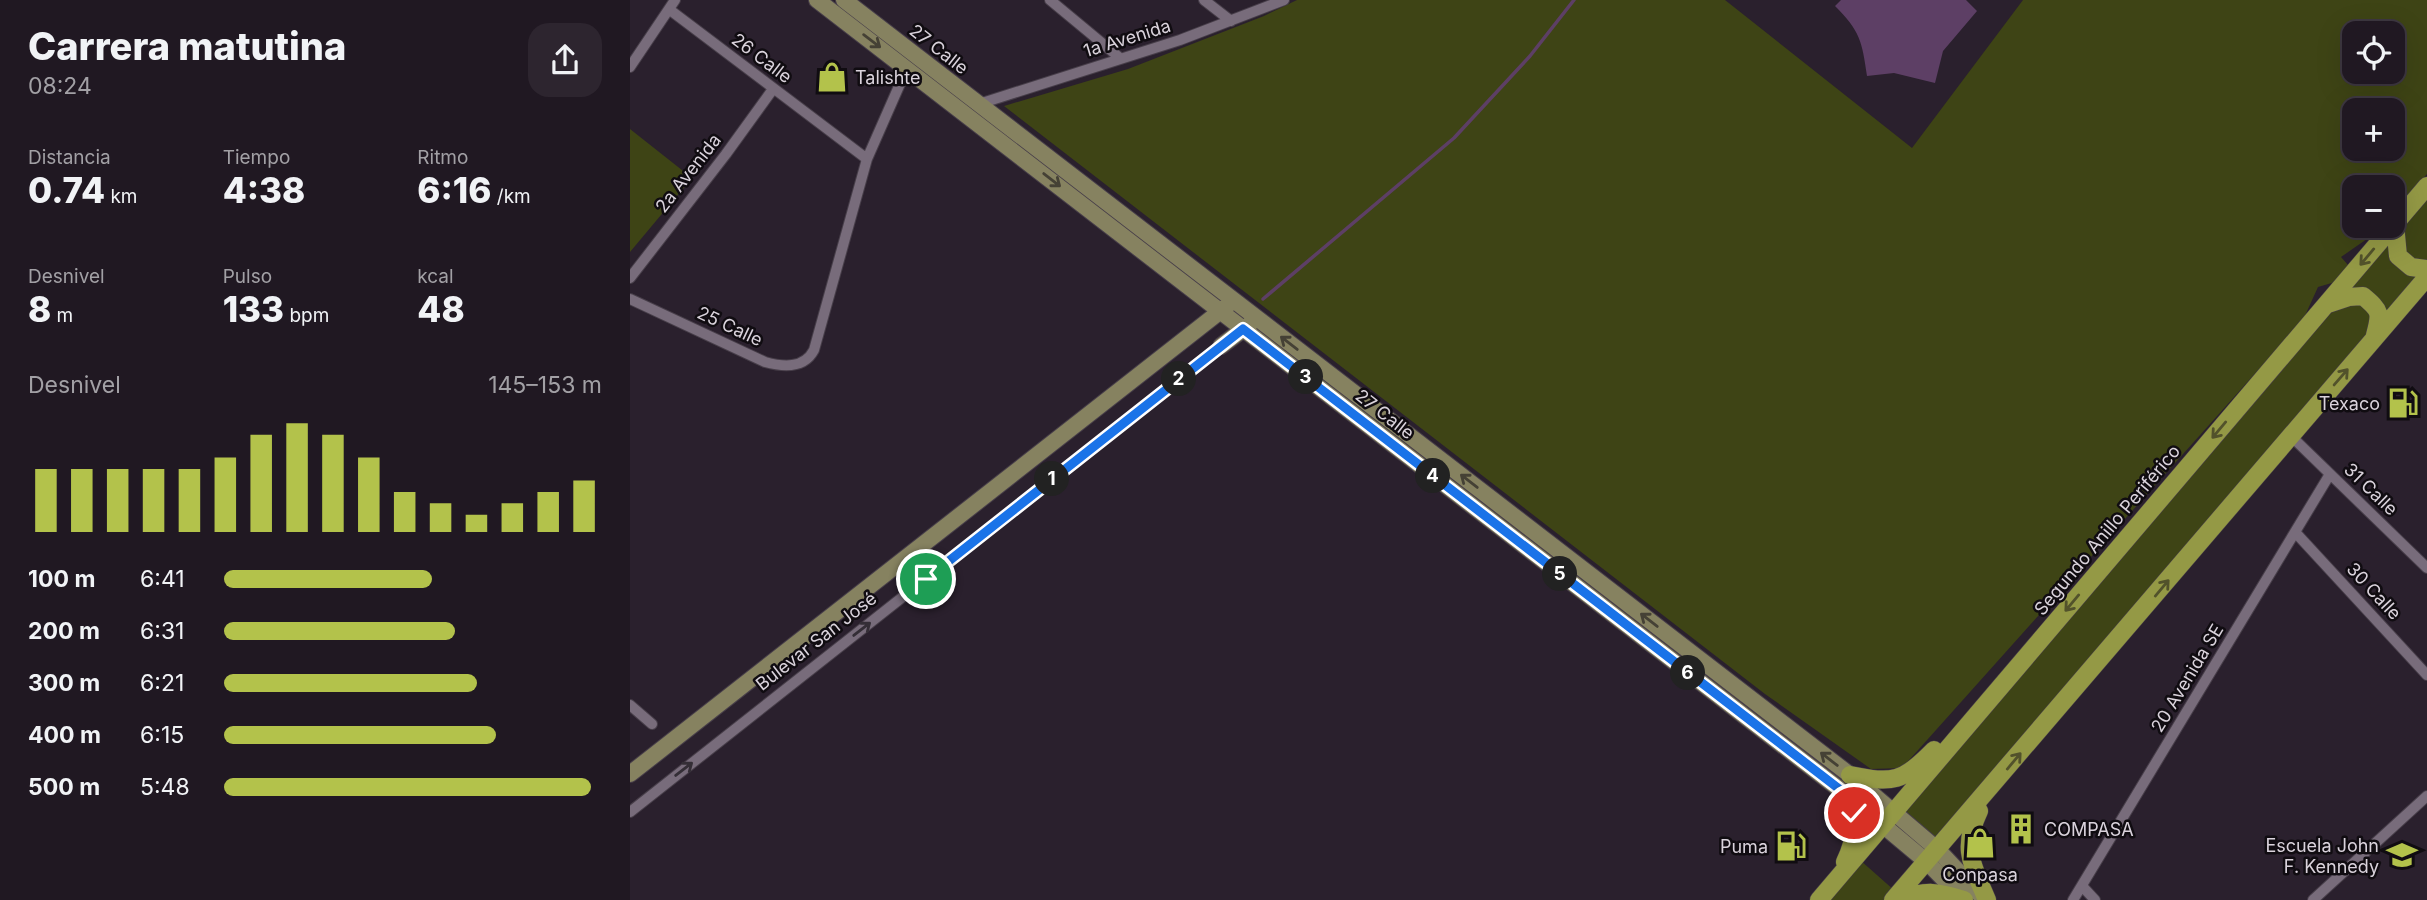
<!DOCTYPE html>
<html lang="es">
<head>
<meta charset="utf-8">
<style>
	body { margin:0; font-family:Inter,sans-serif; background:#2d252f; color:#f1f3f6; height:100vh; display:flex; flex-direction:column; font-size:26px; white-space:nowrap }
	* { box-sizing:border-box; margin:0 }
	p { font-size:23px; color:#a2a0a5 }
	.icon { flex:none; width:38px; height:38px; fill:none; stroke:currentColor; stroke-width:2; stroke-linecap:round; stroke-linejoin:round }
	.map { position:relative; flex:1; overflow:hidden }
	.drawer { display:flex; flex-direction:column; background:#201822; width:630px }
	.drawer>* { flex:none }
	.tools { position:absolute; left:1712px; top:21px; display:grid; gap:14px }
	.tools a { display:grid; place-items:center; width:63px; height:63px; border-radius:14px; background:#201822; box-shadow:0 7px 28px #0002,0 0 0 2px #3d3740; font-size:35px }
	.pin { position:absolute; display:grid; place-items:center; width:60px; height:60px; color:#fff; margin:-30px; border:4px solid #fff; border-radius:50%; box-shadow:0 2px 7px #0007 }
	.km { position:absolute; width:35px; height:35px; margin:-18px; border-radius:50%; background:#222; color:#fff; font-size:19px; line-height:35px; text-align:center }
	.round { display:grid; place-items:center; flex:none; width:74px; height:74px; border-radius:21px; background:#2d252f }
	.overview { display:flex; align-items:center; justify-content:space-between; height:119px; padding:0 28px }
	h1 { font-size:38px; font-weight:800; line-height:52px }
	.metrics { display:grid; grid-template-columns:repeat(3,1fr); gap:10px; height:119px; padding:7px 28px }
	.metrics div { display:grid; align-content:center }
	.metrics b { font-size:35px; font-weight:800 }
	.metrics small { font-size:19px; font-weight:400 }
	.metrics p { font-size:19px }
	.chart { height:196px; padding:14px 28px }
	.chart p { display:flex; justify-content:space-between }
	.chart svg { width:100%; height:126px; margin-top:7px; stroke:#b3c24b; stroke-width:6 }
	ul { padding:0 28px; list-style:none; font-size:23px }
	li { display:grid; grid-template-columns:112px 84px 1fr; align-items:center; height:52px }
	li i { height:18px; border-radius:9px; background:#b3c24b }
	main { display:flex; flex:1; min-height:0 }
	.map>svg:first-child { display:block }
</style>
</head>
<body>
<main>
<section class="drawer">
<div class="overview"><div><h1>Carrera matutina</h1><p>08:24</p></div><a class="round"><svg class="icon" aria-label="share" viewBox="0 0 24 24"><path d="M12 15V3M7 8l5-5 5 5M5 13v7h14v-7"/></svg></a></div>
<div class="metrics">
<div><p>Distancia</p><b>0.74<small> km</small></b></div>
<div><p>Tiempo</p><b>4:38</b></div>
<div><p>Ritmo</p><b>6:16<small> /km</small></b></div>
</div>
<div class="metrics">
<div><p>Desnivel</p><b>8<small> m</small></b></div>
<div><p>Pulso</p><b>133<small> bpm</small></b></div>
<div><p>kcal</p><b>48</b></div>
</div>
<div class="chart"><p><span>Desnivel</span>145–153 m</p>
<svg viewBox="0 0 160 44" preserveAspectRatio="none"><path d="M5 44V22M15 44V22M25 44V22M35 44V22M45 44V22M55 44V18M65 44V10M75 44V6M85 44V10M95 44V18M105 44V30M115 44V34M125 44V38M135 44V34M145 44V30M155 44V26"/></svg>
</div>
<ul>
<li><b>100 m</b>6:41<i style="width:55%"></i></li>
<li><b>200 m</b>6:31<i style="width:61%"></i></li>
<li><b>300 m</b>6:21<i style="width:67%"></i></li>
<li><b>400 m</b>6:15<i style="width:72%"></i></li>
<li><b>500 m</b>5:48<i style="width:97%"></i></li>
</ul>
</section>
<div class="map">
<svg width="1797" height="900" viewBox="0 0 1797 900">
	<rect width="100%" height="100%" fill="#2a202d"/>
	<path fill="#3e4415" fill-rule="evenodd" d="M 667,0 L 1095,0 L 1282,148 L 1393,0 L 1797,0 L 1797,174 L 1762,215 L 1762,187 L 1724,187 L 1724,226 L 1752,226 L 1747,232 L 1711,257 L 1718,265 L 1705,282 L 1688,287 L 1673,320 L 1272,768 L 1241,769 L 1135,694 L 374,106 L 498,69 L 634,16 ZM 1724,33 L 1762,33 L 1762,72 L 1724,72 ZM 1724,110 L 1762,110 L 1762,149 L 1724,149 Z
		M 0,129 L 62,178 L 0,252 Z
		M 1797,194 L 1797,268 L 1770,255 L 1769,227 Z
		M 1762,240 L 1797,273 L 1754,327 L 1749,307 L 1712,295 Z
		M 1727,302 L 1742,310 L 1741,336 L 1308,848 L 1267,812 L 1702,312 Z
		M 1230,860 L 1265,891 L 1257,900 L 1195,900 Z"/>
	<path fill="#5d3f65" d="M 1211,0 L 1336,0 L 1347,11 L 1313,51 L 1305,83 L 1264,73 L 1237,76 C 1232,41 1230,31 1205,6 Z"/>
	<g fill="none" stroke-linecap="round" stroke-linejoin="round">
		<path stroke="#5d3f65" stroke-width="3.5" d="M 633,299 L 824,138 L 900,56 L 944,0"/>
		<g stroke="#473e49" stroke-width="12">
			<path id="street" d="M 420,0 L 490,58
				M 574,0 L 601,21
				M 40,10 L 237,159
				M 0,67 L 45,0
				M 349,104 L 550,40 L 654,0
				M 0,278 L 96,154 L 143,89
				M 0,299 L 135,362 C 153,367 174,369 184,350 L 237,159 L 277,68
				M 1661,436 L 1797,568
				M 1665,532 L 1797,675
				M 0,705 L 22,724
				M 0,812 L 591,346
				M 1452,886 L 1465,900
				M 1443,900 L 1700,474
				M 1683,900 L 1797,796"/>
		</g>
		<g stroke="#473e49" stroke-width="18">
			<path id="secondary" d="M 187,0 L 1217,795 L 1297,862 L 1334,900
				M 214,0 L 1220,775 L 1308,850 L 1355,900
				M 591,346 L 620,324
				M 0,774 L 597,306"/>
		</g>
		<g stroke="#473e49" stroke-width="19">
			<path id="primary" d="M 1765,224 L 1768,256 L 1781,267 L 1797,269
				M 1698,304 L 1719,297 L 1733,296 C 1751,311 1751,313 1745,335
				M 1220,775 C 1264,784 1272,782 1304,750
				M 1349,811 C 1331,849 1342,864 1357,900
				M 1215,862 C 1227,837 1227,820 1217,795
				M 1189,900 L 1797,186
				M 1263,900 L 1797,277
				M 1271,900 C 1295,889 1310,892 1334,900"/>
		</g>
		<use href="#street" stroke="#786c7b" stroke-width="10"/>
		<use href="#secondary" stroke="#868260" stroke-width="16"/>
		<use href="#primary" stroke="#949945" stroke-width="18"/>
	</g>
	<defs><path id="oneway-shaft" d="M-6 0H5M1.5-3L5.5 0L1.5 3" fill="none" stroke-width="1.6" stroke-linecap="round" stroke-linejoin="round" transform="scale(1.75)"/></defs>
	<g stroke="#454135">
		<use href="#oneway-shaft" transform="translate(242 41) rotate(37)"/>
		<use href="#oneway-shaft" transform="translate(422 180) rotate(38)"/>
		<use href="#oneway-shaft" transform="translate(659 343) rotate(-142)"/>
		<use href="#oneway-shaft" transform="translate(839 481) rotate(-142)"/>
		<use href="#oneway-shaft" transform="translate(1019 620) rotate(-142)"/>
		<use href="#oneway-shaft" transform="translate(1199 759) rotate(-142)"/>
	</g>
	<g stroke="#52522b">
		<use href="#oneway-shaft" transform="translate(1737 257) rotate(130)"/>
		<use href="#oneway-shaft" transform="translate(1711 377) rotate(-49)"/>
		<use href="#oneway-shaft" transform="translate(1589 430) rotate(130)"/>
		<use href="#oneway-shaft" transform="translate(1532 588) rotate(-50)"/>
		<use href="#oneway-shaft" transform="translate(1442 603) rotate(130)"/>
		<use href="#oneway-shaft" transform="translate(1384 761) rotate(-50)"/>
	</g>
	<g stroke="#342e36">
		<use href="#oneway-shaft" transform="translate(232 629) rotate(-38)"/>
		<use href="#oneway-shaft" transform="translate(54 769) rotate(-38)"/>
	</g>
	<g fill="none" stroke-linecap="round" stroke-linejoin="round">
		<g stroke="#fff" stroke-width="14">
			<path id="route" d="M 296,579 L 613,329 L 1217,795 L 1224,813"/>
		</g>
		<use href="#route" stroke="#1a73e8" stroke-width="9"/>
	</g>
	<defs>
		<g id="shop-bare" transform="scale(2.415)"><path d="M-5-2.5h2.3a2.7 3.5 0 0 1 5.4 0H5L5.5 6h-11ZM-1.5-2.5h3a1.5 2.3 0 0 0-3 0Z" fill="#b3c24b" stroke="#100c11" stroke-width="2.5" paint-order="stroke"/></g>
		<g id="fuel-bare" transform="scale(2.415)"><path d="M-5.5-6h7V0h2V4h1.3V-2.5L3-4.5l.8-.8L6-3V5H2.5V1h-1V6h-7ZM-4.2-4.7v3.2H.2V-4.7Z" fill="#b3c24b" stroke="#100c11" stroke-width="2.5" paint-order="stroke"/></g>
		<g id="building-bare" transform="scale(2.415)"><path d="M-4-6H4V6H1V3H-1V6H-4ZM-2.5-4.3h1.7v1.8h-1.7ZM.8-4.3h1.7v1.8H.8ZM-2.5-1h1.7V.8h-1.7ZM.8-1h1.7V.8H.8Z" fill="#b3c24b" stroke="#100c11" stroke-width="2.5" paint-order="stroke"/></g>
		<g id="school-bare" transform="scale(2.415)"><path d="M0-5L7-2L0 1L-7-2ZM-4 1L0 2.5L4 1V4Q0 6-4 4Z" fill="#b3c24b" stroke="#100c11" stroke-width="2.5" paint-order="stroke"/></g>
	</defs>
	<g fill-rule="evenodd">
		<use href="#shop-bare" x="202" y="77"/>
		<use href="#fuel-bare" x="1773" y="403"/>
		<use href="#building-bare" x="1391" y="829"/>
		<use href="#shop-bare" x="1350" y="843"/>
		<use href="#fuel-bare" x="1161" y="846"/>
		<use href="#school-bare" x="1772" y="855"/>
	</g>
	<g text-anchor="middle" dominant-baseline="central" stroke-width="5" stroke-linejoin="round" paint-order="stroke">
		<g font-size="18" fill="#dad3dc" stroke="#100c11">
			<text transform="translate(497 38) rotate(-17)">1a Avenida</text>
			<text transform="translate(309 49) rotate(38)">27 Calle</text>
			<text transform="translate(132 58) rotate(37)">26 Calle</text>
			<text transform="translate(58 173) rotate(-52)">2a Avenida</text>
			<text transform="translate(100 326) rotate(25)">25 Calle</text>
			<text transform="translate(755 414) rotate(38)">27 Calle</text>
			<text transform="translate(1741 489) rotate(44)">31 Calle</text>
			<text transform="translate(1477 530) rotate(-50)">Segundo Anillo Periférico</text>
			<text transform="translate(1744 591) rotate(47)">30 Calle</text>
			<text transform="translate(186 641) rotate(-38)">Bulevar San José</text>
			<text transform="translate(1557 678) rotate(-59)">20 Avenida SE</text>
		</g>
		<g font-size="18" fill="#dad3dc" stroke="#100c11" text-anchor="end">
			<text x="225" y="77" text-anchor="start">Talishte</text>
			<text x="1750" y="403">Texaco</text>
			<text x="1414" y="829" text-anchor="start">COMPASA</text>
			<text x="1749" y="845">Escuela John<tspan x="1749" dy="21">F. Kennedy</tspan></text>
			<text x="1138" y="846">Puma</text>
			<text x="1350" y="874" text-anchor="middle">Conpasa</text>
		</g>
	</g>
</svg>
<div class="tools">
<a><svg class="icon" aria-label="locate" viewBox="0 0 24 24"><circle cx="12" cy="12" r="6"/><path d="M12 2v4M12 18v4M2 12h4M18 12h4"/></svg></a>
<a>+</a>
<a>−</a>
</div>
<div class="pin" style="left:296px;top:579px;background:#1e9e55"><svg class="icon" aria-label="arrive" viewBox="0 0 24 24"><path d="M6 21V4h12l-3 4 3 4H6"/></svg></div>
<div class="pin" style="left:1224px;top:813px;background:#d93025"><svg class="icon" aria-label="check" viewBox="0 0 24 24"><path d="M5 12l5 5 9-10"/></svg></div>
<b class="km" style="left:422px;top:479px">1</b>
<b class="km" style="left:549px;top:379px">2</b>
<b class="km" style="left:676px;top:377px">3</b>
<b class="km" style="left:803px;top:476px">4</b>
<b class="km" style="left:930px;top:574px">5</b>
<b class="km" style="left:1058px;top:673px">6</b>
</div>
</main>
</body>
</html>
